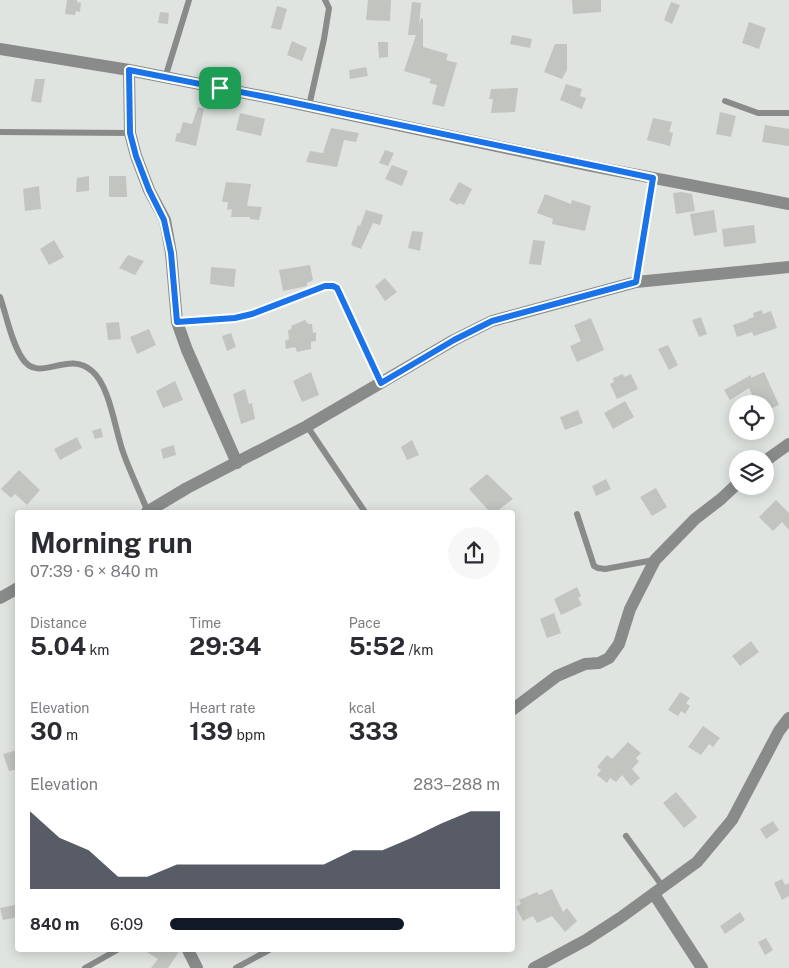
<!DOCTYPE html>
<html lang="en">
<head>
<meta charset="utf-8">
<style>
	body { margin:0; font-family:"Public Sans",sans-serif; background:#f7f7f7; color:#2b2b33; height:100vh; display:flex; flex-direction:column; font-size:19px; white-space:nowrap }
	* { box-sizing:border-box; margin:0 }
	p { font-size:16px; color:#7c7c81 }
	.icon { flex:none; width:28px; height:28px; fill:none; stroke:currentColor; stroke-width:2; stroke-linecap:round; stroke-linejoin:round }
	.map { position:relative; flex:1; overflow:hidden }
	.sheet { position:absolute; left:15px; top:510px; width:500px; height:442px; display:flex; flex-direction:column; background:#fff; border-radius:5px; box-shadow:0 2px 12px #0003 }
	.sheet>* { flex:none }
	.buttons { position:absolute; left:729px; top:395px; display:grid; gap:10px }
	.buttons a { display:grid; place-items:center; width:45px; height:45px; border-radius:50%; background:#fff; box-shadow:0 2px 12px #0003; font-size:25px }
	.pin { position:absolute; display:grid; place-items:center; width:42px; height:42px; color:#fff; margin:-21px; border-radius:10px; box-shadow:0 2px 8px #0006 }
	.round { display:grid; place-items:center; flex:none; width:52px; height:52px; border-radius:26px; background:#f7f7f7 }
	.summary { display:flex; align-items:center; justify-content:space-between; height:85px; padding:0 15px }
	h1 { font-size:28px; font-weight:700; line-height:38px }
	.stats { display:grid; grid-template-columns:repeat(3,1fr); gap:8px; height:85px; padding:5px 15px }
	.stats div { display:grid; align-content:center }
	.stats b { font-size:25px; font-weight:700 }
	.stats small { font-size:14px; font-weight:400 }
	.stats p { font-size:14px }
	.chart { height:140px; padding:10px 15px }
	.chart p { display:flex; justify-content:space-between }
	.chart svg { width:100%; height:90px; margin-top:5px; fill:#111827; opacity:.7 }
	ul { padding:0 15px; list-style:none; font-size:16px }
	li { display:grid; grid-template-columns:80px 60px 1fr; align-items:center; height:38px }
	li i { height:12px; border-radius:6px; background:#111827 }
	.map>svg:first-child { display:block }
</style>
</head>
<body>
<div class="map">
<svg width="789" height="968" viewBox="0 0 789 968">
	<rect width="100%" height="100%" fill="#dfe4e1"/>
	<path fill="#c2c4c0" d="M 67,0 L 77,0 L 77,2 L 81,3 L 80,12 L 76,11 L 75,15 L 65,14 Z
		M 368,0 L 391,0 L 390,21 L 366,20 Z
		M 572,0 L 601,0 L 601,12 L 573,14 Z
		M 412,2 L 421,3 L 419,26 L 421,18 L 423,19 L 423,47 L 448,54 L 446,60 L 457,63 L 444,107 L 432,104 L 437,85 L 429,83 L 431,79 L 404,71 L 416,35 L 408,35 Z
		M 671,2 L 680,5 L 672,24 L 664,20 Z
		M 277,6 L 287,9 L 281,30 L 271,28 Z
		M 160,12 L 169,13 L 168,24 L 158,23 Z
		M 749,22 L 766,28 L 759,49 L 742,43 Z
		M 512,35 L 532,39 L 530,48 L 510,44 Z
		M 292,41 L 307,48 L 302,61 L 287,55 Z
		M 378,42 L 388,42 L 388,57 L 379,58 Z
		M 555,44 L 567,44 L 567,70 L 562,79 L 544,72 Z
		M 366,67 L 368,76 L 350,79 L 349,70 Z
		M 35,79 L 45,79 L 41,103 L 31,101 Z
		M 566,84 L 582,89 L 580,96 L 586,98 L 582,109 L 560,100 Z
		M 518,88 L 515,112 L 491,113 L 493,99 L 489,99 L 491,89 Z
		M 198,107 L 204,109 L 196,146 L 175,141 L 177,133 L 180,133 L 183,122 L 192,124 Z
		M 720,112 L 736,116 L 731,137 L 716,134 Z
		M 240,113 L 265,119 L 261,136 L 236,130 Z
		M 653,118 L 672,122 L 669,132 L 673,133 L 670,146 L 647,140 Z
		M 765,125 L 789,129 L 789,146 L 762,142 Z
		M 331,128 L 359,133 L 356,142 L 344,140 L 337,167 L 306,162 L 310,151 L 323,153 Z
		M 385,150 L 394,153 L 388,166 L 379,163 Z
		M 392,165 L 408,171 L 402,186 L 385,179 Z
		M 89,176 L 89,191 L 76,192 L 77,178 Z
		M 109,176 L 126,176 L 127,197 L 109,197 Z
		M 226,182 L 251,184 L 247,206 L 262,207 L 259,220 L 250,219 L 250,217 L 231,217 L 232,209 L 227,210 L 228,202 L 222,202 Z
		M 459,182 L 472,189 L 464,205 L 459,203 L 458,205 L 449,200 Z
		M 39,186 L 41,209 L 25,211 L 23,189 Z
		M 681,192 L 692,194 L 695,211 L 676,214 L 673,193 Z
		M 545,194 L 571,204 L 572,200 L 591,206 L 585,231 L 552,224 L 553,219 L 537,213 Z
		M 366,210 L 383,215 L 380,225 L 373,223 L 361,249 L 351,245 L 358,225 L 360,226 Z
		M 714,210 L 717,232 L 694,236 L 690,214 Z
		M 754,225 L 756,243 L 724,247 L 722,229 Z
		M 412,231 L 423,232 L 420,251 L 408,248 Z
		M 54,240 L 64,257 L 49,265 L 40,249 Z
		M 533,240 L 545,241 L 541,265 L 529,264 Z
		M 128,255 L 144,261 L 135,275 L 119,268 Z
		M 310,265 L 313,280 L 307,283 L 307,286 L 283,291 L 279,270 Z
		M 211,267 L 236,269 L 234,287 L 210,284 Z
		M 385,278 L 397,292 L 385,301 L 375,286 Z
		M 762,310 L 763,314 L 771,311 L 777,328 L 754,336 L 752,332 L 737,337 L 733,325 L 748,320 L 748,319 L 754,317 L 753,313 Z
		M 701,317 L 707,334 L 699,337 L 692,320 Z
		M 591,318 L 604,350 L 577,362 L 570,346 L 581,341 L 574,325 Z
		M 305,320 L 308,324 L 312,324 L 313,333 L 316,332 L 316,341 L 311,342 L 311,349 L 297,352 L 295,347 L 286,349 L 285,341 L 289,339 L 288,331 L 292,328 L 291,326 Z
		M 119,322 L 121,339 L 108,340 L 106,323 Z
		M 149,329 L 156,345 L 137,354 L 130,337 Z
		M 231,333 L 236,347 L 227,351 L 222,336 Z
		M 668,345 L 678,365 L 669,370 L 658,349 Z
		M 311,372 L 319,395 L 302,402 L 293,381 Z
		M 764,372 L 779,405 L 765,411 L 765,404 L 756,404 L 749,388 L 730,400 L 724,390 L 751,375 L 751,378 Z
		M 623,374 L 624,377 L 631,374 L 638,389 L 617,399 L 610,384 L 614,382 L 613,378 Z
		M 175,381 L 183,400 L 163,408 L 156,391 Z
		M 245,389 L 249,404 L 252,403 L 255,419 L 241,424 L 233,394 Z
		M 625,401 L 634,417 L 613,429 L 604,413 Z
		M 578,410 L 583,423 L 565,430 L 560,417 Z
		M 101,428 L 103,437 L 95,439 L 92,431 Z
		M 77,437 L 82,448 L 60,460 L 54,449 Z
		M 412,440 L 419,455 L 407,460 L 401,447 Z
		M 174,445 L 176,455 L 163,459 L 161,449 Z
		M 19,470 L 40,490 L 27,505 L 15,494 L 11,498 L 1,489 Z
		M 487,474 L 513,499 L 496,512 L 490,512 L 469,489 Z
		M 606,479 L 611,489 L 596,496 L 592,486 Z
		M 656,488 L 667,507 L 652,516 L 640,497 Z
		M 776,500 L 789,513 L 789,530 L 782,522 L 773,531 L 759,517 Z
		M 577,587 L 581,596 L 578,598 L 582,605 L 561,615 L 554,599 Z
		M 554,613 L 561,633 L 547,638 L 540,619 Z
		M 751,641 L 759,652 L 740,666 L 732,656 Z
		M 680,692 L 690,698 L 686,703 L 690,706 L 685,714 L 681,711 L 678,716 L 668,710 Z
		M 703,726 L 720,738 L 713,747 L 709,744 L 701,755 L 688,747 Z
		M 628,742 L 641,753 L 636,758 L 639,761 L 632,769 L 640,778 L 631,786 L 622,775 L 616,782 L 610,778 L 607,783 L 597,775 L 601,770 L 597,767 L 607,755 L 612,759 Z
		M 18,750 L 18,769 L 9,771 L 3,754 Z
		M 676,792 L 697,817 L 684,828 L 663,803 Z
		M 773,821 L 779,830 L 766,839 L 760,829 Z
		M 782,879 L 785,885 L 789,883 L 789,896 L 782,900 L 774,883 Z
		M 552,889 L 563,912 L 567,908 L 577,921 L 565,932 L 552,916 L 537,923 L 533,916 L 523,921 L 516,907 L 521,904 L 519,900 L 537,892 L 539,895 Z
		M 15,905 L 18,917 L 3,920 L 0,908 Z
		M 740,912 L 745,920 L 725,934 L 720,926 Z
		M 766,938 L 773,950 L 765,955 L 758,942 Z
		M 144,950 L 180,950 L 168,968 L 151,968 L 158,959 Z"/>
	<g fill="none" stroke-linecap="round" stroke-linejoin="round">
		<path stroke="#747775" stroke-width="2" stroke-dasharray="2.5 4" stroke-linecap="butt" d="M 638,270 L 651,188"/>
		<path stroke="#888b8a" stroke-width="6" d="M 165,78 L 189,0
			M 725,101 L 758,113 L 789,113
			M 309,106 L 324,39 L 329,8 L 325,0
			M 0,132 L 130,133
			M 0,297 C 7,317 11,341 22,358 C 39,385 67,349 92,371 C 110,386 115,430 123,452 C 130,472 140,492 148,512
			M 177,322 L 235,318 L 252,314 L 325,285 L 333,286 L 337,288 L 381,383
			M 307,426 L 365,512
			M 577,514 L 594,566 L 598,568 L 605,569 L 654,560
			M 626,836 L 663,887
			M 85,968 L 117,950
			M 236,968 L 269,950"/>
		<path stroke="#888b8a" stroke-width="12" d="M 0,49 L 129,70 L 276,99 L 591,166 L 789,204
			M 129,70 L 130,133 L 136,156 L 149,190 L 165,220 L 171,253 L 177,322 L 187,350 L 237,463
			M 765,461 L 789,444
			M 147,512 L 187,488 L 307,426 L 454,340 L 492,321 L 636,282 L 789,267
			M 0,598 L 18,588
			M 512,710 L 557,676 L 585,664 L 599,663 L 609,658 L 619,644 L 630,609 L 655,560 L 695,519 L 721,499 L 738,483
			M 654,894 L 702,968
			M 188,950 L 197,968
			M 534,968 L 586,940 L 620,918 L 697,862 L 732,820 L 779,731 L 789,718"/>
	</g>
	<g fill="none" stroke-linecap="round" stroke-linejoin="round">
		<g stroke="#fff" stroke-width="10">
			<path id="route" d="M 129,70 L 276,99 L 653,178 L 636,282 L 492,321 L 454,340 L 381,383 L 337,288 L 333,286 L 325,286 L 252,314 L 235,318 L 177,322 L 171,253 L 164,220 L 149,190 L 136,156 L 130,133 Z"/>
		</g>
		<use href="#route" stroke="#1a73e8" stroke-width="6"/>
	</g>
</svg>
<div class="buttons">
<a><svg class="icon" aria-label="locate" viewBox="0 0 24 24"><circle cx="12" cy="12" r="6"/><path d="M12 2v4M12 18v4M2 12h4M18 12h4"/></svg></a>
<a><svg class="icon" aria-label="layers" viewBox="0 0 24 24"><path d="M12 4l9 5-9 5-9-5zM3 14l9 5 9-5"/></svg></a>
</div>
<div class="pin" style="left:220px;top:88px;background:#1e9e55"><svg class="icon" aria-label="arrive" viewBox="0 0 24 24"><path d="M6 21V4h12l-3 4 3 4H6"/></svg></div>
<section class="sheet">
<div class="summary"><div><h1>Morning run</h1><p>07:39 · 6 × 840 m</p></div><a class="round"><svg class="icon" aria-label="share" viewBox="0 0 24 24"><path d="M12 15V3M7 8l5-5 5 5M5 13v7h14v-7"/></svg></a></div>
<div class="stats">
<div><p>Distance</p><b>5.04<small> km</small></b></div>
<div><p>Time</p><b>29:34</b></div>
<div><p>Pace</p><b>5:52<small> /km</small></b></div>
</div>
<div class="stats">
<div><p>Elevation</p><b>30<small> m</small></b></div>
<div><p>Heart rate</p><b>139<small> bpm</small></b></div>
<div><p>kcal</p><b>333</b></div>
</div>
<div class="chart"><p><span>Elevation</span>283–288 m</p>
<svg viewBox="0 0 160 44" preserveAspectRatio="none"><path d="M0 44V6L10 19L20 25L30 38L40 38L50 32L60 32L70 32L80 32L90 32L100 32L110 25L120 25L130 19L140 12L150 6L160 6V44z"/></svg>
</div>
<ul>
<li><b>840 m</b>6:09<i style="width:71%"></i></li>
</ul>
</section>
</div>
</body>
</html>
